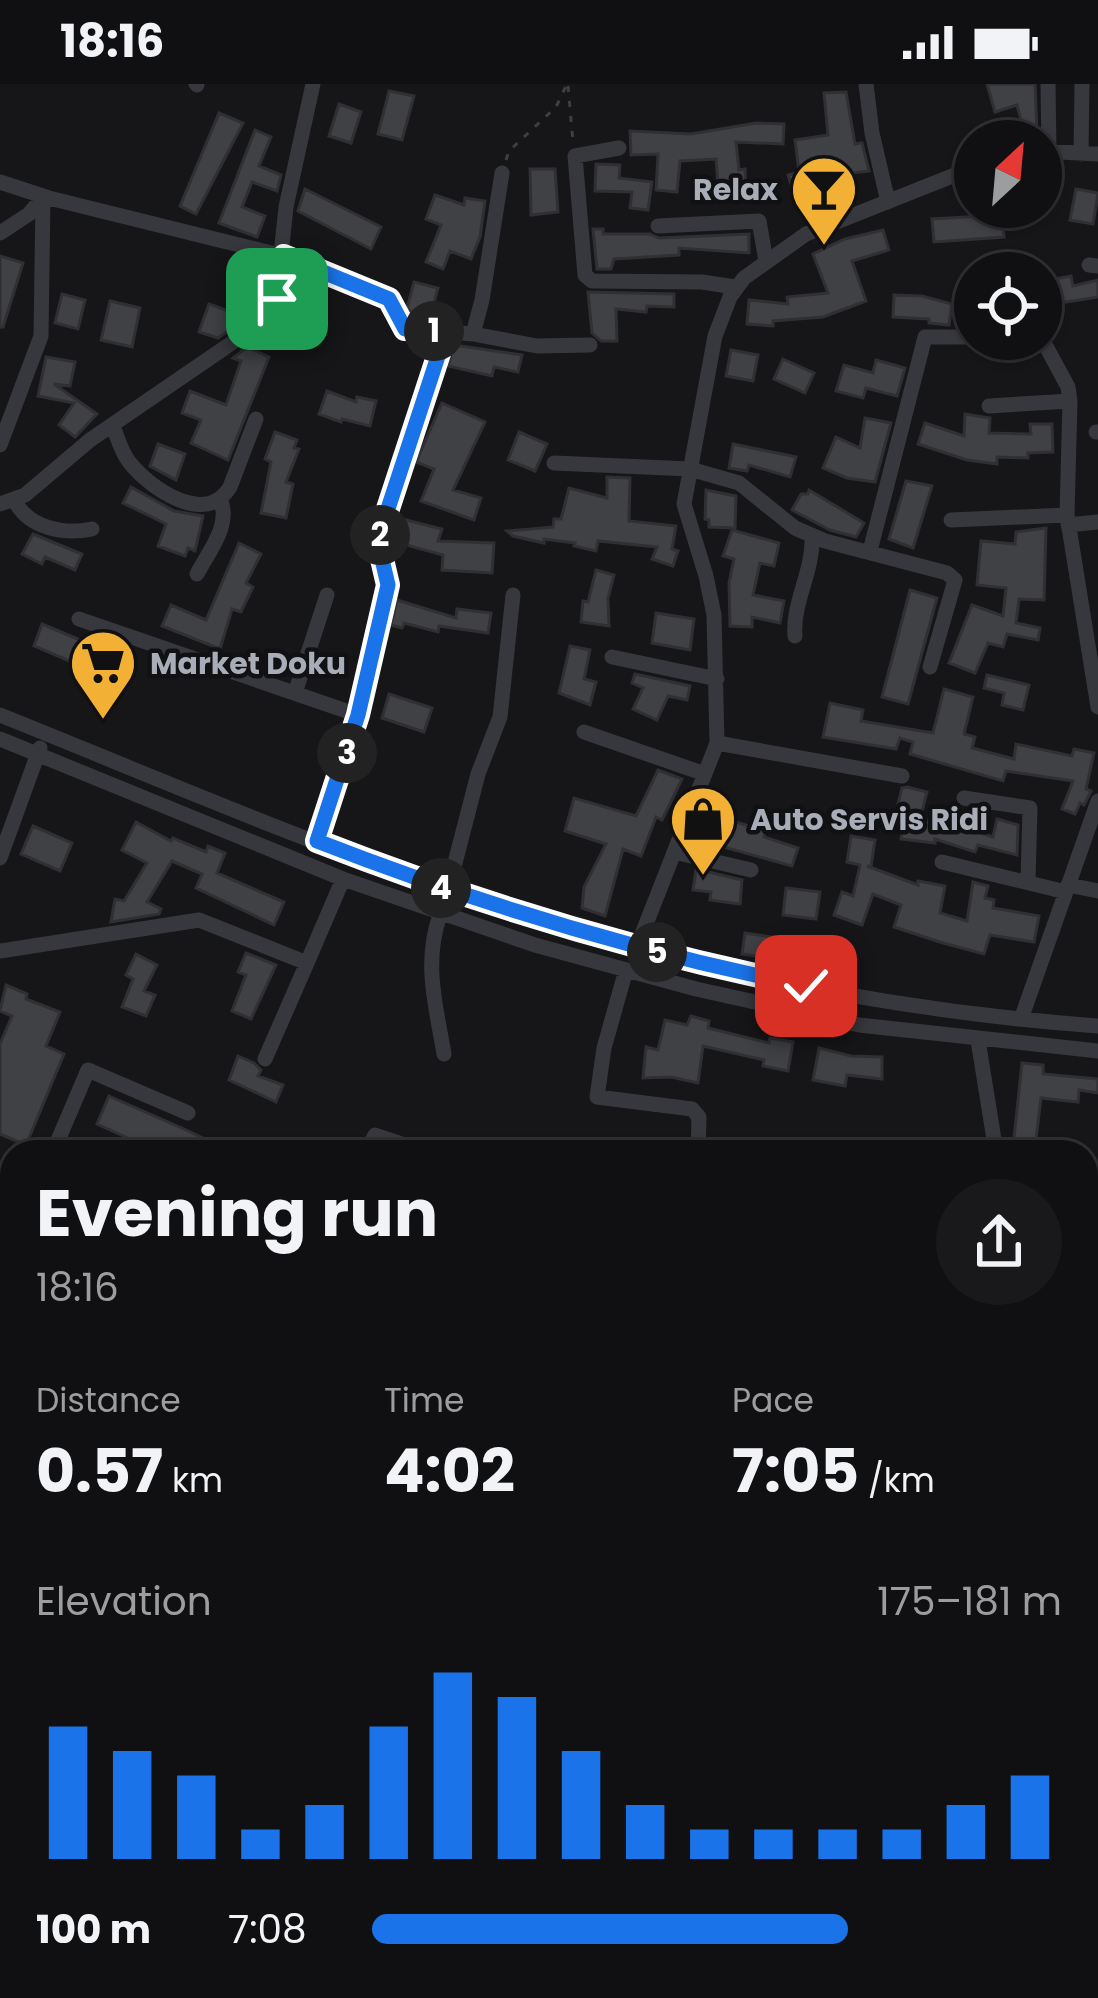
<!DOCTYPE html>
<html lang="en">
<head>
<meta charset="utf-8">
<style>
	body { margin:0; font-family:Poppins,sans-serif; background:#19191b; color:#f1f3f6; height:100vh; display:flex; flex-direction:column; font-size:45px; white-space:nowrap }
	* { box-sizing:border-box; margin:0 }
	p { font-size:39px; color:#9c9d9f }
	.icon { flex:none; width:66px; height:66px; fill:none; stroke:currentColor; stroke-width:2; stroke-linecap:round; stroke-linejoin:round }
	.map { position:relative; flex:1; overflow:hidden }
	.details { position:absolute; left:0px; top:1056px; width:1098px; height:858px; display:flex; flex-direction:column; background:#101012; border-radius:36px 36px 0 0; box-shadow:0 3px 9px #0004,0 0 0 3px #303032 }
	.details>* { flex:none }
	.needle { width:78px; rotate:26deg }
	.fabs { position:absolute; left:954px; top:36px; display:grid; gap:24px }
	.fabs a { display:grid; place-items:center; width:108px; height:108px; border-radius:50%; background:#101012; box-shadow:0 3px 9px #0004,0 0 0 3px #303032; font-size:60px }
	.pin { position:absolute; display:grid; place-items:center; width:102px; height:102px; color:#fff; margin:-51px; border-radius:24px; box-shadow:0 6px 18px #0006 }
	.km { position:absolute; width:60px; height:60px; margin:-30px; border-radius:50%; background:#222; color:#fff; font-size:33px; line-height:60px; text-align:center }
	.round { display:grid; place-items:center; flex:none; width:126px; height:126px; border-radius:63px; background:#19191b }
	.head { display:flex; align-items:center; justify-content:space-between; height:204px; padding:0 36px }
	h1 { font-size:66px; font-weight:700; line-height:90px }
	.metrics { display:grid; grid-template-columns:repeat(3,1fr); gap:18px; height:204px; padding:12px 36px }
	.metrics div { display:grid; align-content:center }
	.metrics b { font-size:60px; font-weight:700 }
	.metrics small { font-size:33px; font-weight:400 }
	.metrics p { font-size:33px }
	.chart { height:336px; padding:24px 36px }
	.chart p { display:flex; justify-content:space-between }
	.chart svg { width:100%; height:216px; margin-top:12px; stroke:#1a73e8; stroke-width:6 }
	ul { padding:0 36px; list-style:none; font-size:39px }
	li { display:grid; grid-template-columns:192px 144px 1fr; align-items:center; height:90px }
	li i { height:30px; border-radius:15px; background:#1a73e8 }
	.status { display:flex; justify-content:space-between; align-items:center; height:84px; padding:0 60px; background:#101012; direction:ltr }
	.status svg { height:33px; fill:currentColor }
	.map>svg:first-child { display:block }
</style>
</head>
<body>
<div class="status"><b>18:16</b><svg viewBox="0 0 49 12"><path d="M0 12V9h3v3zM5 12V6h3v6zM10 12V3h3v9zM15 12V0h3v12zM26 1h20v11H26zM47 4h2v5h-2z"/></svg></div>
<div class="map">
<svg width="1098" height="1914" viewBox="0 0 1098 1914">
	<rect width="100%" height="100%" fill="#161618"/>
	<path fill="#222225" d="M 526,1902 L 683,1902 L 679,1914 L 555,1914 Z"/>
	<path fill="#404145" stroke="#303034" stroke-width="3" d="M 987,0 L 1035,0 L 1037,48 L 1025,51 L 1017,21 L 995,28 Z
		M 389,7 L 414,12 L 402,56 L 378,50 Z
		M 846,8 L 855,60 L 862,59 L 869,87 L 835,91 L 840,108 L 797,119 L 788,91 L 799,88 L 795,56 L 828,51 L 824,9 Z
		M 339,20 L 361,28 L 351,59 L 329,52 Z
		M 219,29 L 243,39 L 196,130 L 180,122 Z
		M 756,39 L 784,40 L 783,60 L 736,58 L 739,86 L 745,85 L 746,111 L 719,113 L 716,75 L 680,77 L 677,108 L 656,106 L 658,70 L 631,71 L 630,47 L 691,50 Z
		M 255,46 L 271,53 L 259,82 L 281,91 L 277,107 L 252,98 L 242,123 L 265,132 L 257,153 L 219,139 Z
		M 596,80 L 620,81 L 619,94 L 652,98 L 648,126 L 630,124 L 632,108 L 595,107 Z
		M 530,85 L 555,85 L 558,128 L 531,131 Z
		M 305,105 L 381,143 L 371,165 L 298,127 Z
		M 1076,105 L 1098,109 L 1093,140 L 1070,136 Z
		M 435,111 L 464,121 L 465,114 L 485,117 L 480,153 L 471,175 L 450,167 L 443,185 L 426,178 L 441,141 L 426,135 Z
		M 1002,131 L 1004,153 L 934,158 L 932,135 Z
		M 593,145 L 603,145 L 603,150 L 650,150 L 659,154 L 749,150 L 749,169 L 679,164 L 679,171 L 614,175 L 611,185 L 597,185 Z
		M 883,146 L 889,166 L 852,177 L 866,217 L 823,233 L 773,237 L 773,242 L 747,240 L 749,216 L 788,220 L 787,213 L 828,209 L 813,170 L 845,155 Z
		M 0,172 L 23,179 L 3,243 L 0,243 Z
		M 1071,192 L 1073,202 L 1098,196 L 1098,213 L 1047,221 L 1044,197 Z
		M 414,198 L 438,204 L 430,234 L 410,228 L 407,224 Z
		M 588,208 L 674,210 L 674,223 L 647,222 L 646,228 L 616,225 L 617,257 L 601,257 L 592,249 Z
		M 62,210 L 85,216 L 78,245 L 55,239 Z
		M 894,211 L 922,212 L 952,220 L 949,241 L 929,239 L 929,235 L 893,233 Z
		M 110,217 L 140,224 L 132,263 L 101,256 Z
		M 209,220 L 238,230 L 234,243 L 218,254 L 199,248 Z
		M 454,261 L 522,271 L 518,288 L 494,283 L 492,292 L 448,282 Z
		M 247,263 L 269,273 L 228,376 L 191,359 L 201,336 L 182,329 L 190,307 L 226,321 L 241,277 L 233,274 Z
		M 731,266 L 758,271 L 753,297 L 726,292 Z
		M 46,273 L 75,278 L 70,302 L 54,300 L 97,330 L 75,353 L 59,341 L 74,319 L 38,312 Z
		M 783,275 L 814,289 L 805,309 L 774,295 Z
		M 876,276 L 905,284 L 897,312 L 866,304 L 863,314 L 836,307 L 844,281 L 873,289 Z
		M 327,307 L 356,318 L 357,313 L 376,317 L 370,342 L 342,335 L 341,338 L 319,330 Z
		M 442,319 L 485,338 L 453,406 L 481,414 L 474,436 L 421,417 L 434,385 L 416,378 Z
		M 965,330 L 990,334 L 989,349 L 1031,350 L 1030,340 L 1052,340 L 1053,368 L 1028,369 L 1028,374 L 997,373 L 997,380 L 967,376 L 918,360 L 925,339 L 964,352 Z
		M 865,334 L 891,339 L 875,398 L 847,394 L 823,384 L 836,353 L 860,364 Z
		M 275,348 L 297,356 L 294,364 L 299,365 L 286,398 L 293,400 L 286,434 L 261,429 L 271,378 L 265,375 Z
		M 519,348 L 547,360 L 535,387 L 508,376 Z
		M 158,360 L 185,370 L 176,396 L 150,382 Z
		M 733,360 L 796,373 L 790,393 L 749,381 L 747,387 L 729,384 Z
		M 607,393 L 630,394 L 629,437 L 676,442 L 672,465 L 678,467 L 673,482 L 652,475 L 657,463 L 598,457 L 596,467 L 574,462 L 575,459 L 544,455 L 544,459 L 513,452 L 507,447 L 553,443 L 554,435 L 561,435 L 569,404 L 607,414 Z
		M 906,397 L 932,402 L 913,464 L 889,455 Z
		M 131,403 L 174,427 L 203,432 L 195,467 L 188,464 L 185,472 L 158,462 L 166,440 L 123,419 Z
		M 706,406 L 736,412 L 735,444 L 709,443 L 709,436 L 705,435 Z
		M 809,406 L 864,439 L 856,453 L 830,446 L 792,426 L 801,410 L 808,410 Z
		M 398,434 L 442,445 L 438,457 L 494,459 L 492,489 L 442,486 L 443,471 L 392,457 Z
		M 1046,444 L 1044,516 L 1019,515 L 1016,539 L 1040,544 L 1038,556 L 1007,550 L 1003,563 L 988,559 L 975,589 L 949,579 L 972,521 L 1003,532 L 1006,504 L 977,501 L 981,457 L 1015,460 L 1016,448 Z
		M 732,446 L 779,459 L 774,482 L 760,479 L 753,511 L 784,517 L 780,539 L 752,533 L 752,543 L 730,542 L 729,499 L 734,475 L 723,472 Z
		M 33,450 L 82,470 L 75,486 L 45,473 L 42,480 L 22,470 Z
		M 239,459 L 261,470 L 246,499 L 253,503 L 241,528 L 232,525 L 220,565 L 162,542 L 171,521 L 206,536 Z
		M 596,486 L 614,491 L 608,514 L 609,542 L 581,538 L 583,517 L 588,518 Z
		M 910,506 L 937,514 L 908,620 L 882,613 Z
		M 397,516 L 456,534 L 457,525 L 491,529 L 488,549 L 439,542 L 438,548 L 404,539 L 402,544 L 391,541 Z
		M 656,529 L 694,535 L 690,566 L 652,559 Z
		M 42,540 L 121,573 L 112,595 L 34,562 Z
		M 570,562 L 590,566 L 584,595 L 596,598 L 590,621 L 559,609 Z
		M 635,590 L 690,602 L 687,616 L 668,612 L 657,636 L 633,625 L 643,604 L 632,599 Z
		M 987,591 L 1029,601 L 1023,626 L 1002,621 L 1004,609 L 984,604 Z
		M 944,605 L 973,613 L 964,650 L 975,653 L 972,664 L 1014,675 L 1016,660 L 1072,672 L 1074,665 L 1094,669 L 1086,705 L 1091,707 L 1084,721 L 1080,719 L 1075,730 L 1062,725 L 1073,697 L 1006,687 L 1003,697 L 910,670 L 913,658 L 900,654 L 896,665 L 823,653 L 830,619 L 863,626 L 861,637 L 933,649 Z
		M 389,610 L 432,624 L 424,648 L 382,634 Z
		M 658,686 L 682,695 L 662,736 L 656,733 L 641,772 L 623,765 L 605,832 L 582,824 L 584,803 L 606,760 L 565,747 L 574,714 L 636,732 Z
		M 907,703 L 927,708 L 920,735 L 953,740 L 993,753 L 997,735 L 1018,741 L 1017,771 L 978,761 L 975,768 L 935,755 L 935,759 L 901,755 L 905,726 L 897,724 L 902,704 Z
		M 703,728 L 765,747 L 764,753 L 798,764 L 792,782 L 695,755 Z
		M 136,738 L 171,757 L 173,754 L 206,768 L 208,762 L 225,769 L 217,789 L 284,818 L 274,841 L 196,804 L 202,790 L 172,777 L 147,818 L 161,825 L 159,830 L 111,838 L 115,815 L 124,817 L 147,779 L 122,766 Z
		M 33,742 L 72,759 L 60,787 L 21,770 Z
		M 851,752 L 875,756 L 871,783 L 867,782 L 918,801 L 918,797 L 945,802 L 940,829 L 967,837 L 973,798 L 988,802 L 985,814 L 994,816 L 993,824 L 1039,832 L 1034,858 L 990,851 L 984,870 L 943,859 L 894,843 L 901,821 L 873,810 L 862,841 L 834,831 L 842,808 L 853,812 L 860,781 L 847,778 Z
		M 696,785 L 742,796 L 740,820 L 710,816 L 711,808 L 693,806 Z
		M 786,804 L 820,808 L 816,835 L 783,831 Z
		M 745,849 L 785,855 L 782,876 L 742,870 Z
		M 246,869 L 276,881 L 251,935 L 232,927 L 246,891 L 238,888 Z
		M 136,870 L 157,881 L 144,907 L 155,911 L 146,932 L 122,923 L 133,895 L 126,891 Z
		M 6,901 L 27,910 L 26,915 L 60,928 L 46,962 L 64,970 L 26,1061 L 0,1050 L 0,960 L 12,932 L 0,927 Z
		M 691,932 L 709,937 L 708,944 L 769,959 L 770,954 L 793,958 L 788,987 L 763,982 L 764,976 L 703,962 L 698,999 L 671,993 L 643,994 L 646,963 L 658,966 L 665,936 L 687,941 Z
		M 819,964 L 851,972 L 882,973 L 882,995 L 847,991 L 845,1002 L 813,996 Z
		M 238,972 L 254,979 L 261,986 L 258,992 L 283,1001 L 276,1018 L 229,996 Z
		M 1022,979 L 1043,981 L 1043,990 L 1098,995 L 1098,1009 L 1079,1006 L 1078,1018 L 1041,1014 L 1035,1064 L 1013,1063 Z
		M 109,1012 L 184,1045 L 233,1068 L 159,1068 L 97,1040 Z
		M 12,1208 L 12,1304 L 0,1299 L 0,1236 Z
		M 0,1895 L 12,1896 L 12,1902 L 81,1902 L 81,1914 L 0,1914 Z"/>
	<g fill="none" stroke-linecap="round" stroke-linejoin="round">
		<path stroke="#3d3f44" stroke-width="3" stroke-dasharray="6 9" stroke-linecap="butt" d="M 568,2 L 573,58
			M 506,76 L 509,67 L 556,23 L 567,0
			M 92,1066 L 95,1068
			M 0,1420 L 12,1421
			M 0,1474 L 12,1474
			M 1086,1810 L 1098,1809"/>
		<path stroke="#37383d" stroke-width="15" d="M 196,0 L 197,1
			M 866,0 L 872,49 L 888,118
			M 1048,0 L 1049,68
			M 619,64 L 575,72 L 585,191 L 592,197 L 702,198 L 735,203
			M 1041,67 L 1098,70
			M 1081,70 L 1082,0
			M 0,98 L 49,114 L 292,174 L 389,215 L 405,245 L 473,250 L 537,262 L 590,261
			M 658,142 L 759,137 L 766,177
			M 0,149 L 29,130 L 43,113
			M 1089,181 L 1098,182
			M 473,250 L 482,216 L 502,89
			M 1041,253 L 1068,303 L 1070,317 L 1067,431 L 1098,623
			M 989,322 L 1070,317
			M 113,342 C 118,355 121,368 130,379 C 151,405 206,443 230,403 L 256,335
			M 1096,348 L 1098,348
			M 0,361 L 41,252 L 43,113
			M 554,379 L 690,385 L 739,399 L 795,444 L 825,457 L 947,489 L 955,496 L 930,583
			M 14,415 C 27,444 64,451 92,445
			M 0,420 L 25,411 L 90,356 L 258,241 L 268,230 L 287,193 L 282,161 L 286,123 L 313,0
			M 951,436 L 1067,431
			M 1068,441 L 1098,438
			M 870,467 L 925,253 L 975,253
			M 197,490 C 208,468 232,441 220,415
			M 79,535 L 358,631
			M 795,552 C 792,518 814,487 812,451
			M 612,573 L 717,595
			M 295,609 L 327,511
			M 0,631 C 149,691 298,755 449,807 C 658,879 878,926 1098,942
			M 584,648 L 705,690
			M 0,655 L 343,795 L 535,861 L 696,905 L 859,941 L 1098,967
			M 717,659 L 902,692
			M 964,714 L 1030,724 L 1028,797
			M 317,757 L 358,631 L 388,501 L 378,458 L 381,446 L 446,248
			M 674,768 L 751,786
			M 0,774 L 40,664
			M 942,778 L 1066,808
			M 1068,801 L 1098,807
			M 448,806 L 478,690 L 500,633 L 513,511
			M 440,831 C 423,879 436,922 444,970
			M 637,863 L 717,659 L 714,531 L 706,492 L 684,420 L 715,252 L 730,213 L 744,194 L 806,150 L 975,83
			M 0,867 L 199,836 L 307,879 L 343,795
			M 626,886 L 604,964 L 597,1013 L 692,1025 L 699,1033 L 698,1068
			M 1021,935 L 1098,717
			M 978,956 L 996,1068
			M 265,975 L 307,879
			M 53,1068 L 88,986 L 188,1029
			M 366,1068 L 375,1051 L 426,1068
			M 1086,1178 L 1098,1175
			M 0,1190 L 12,1162
			M 1086,1301 L 1098,1301
			M 1086,1472 L 1098,1472
			M 0,1533 L 12,1534
			M 0,1583 L 12,1584
			M 1086,1649 L 1098,1778
			M 0,1688 L 12,1688
			M 0,1740 L 12,1740
			M 1086,1858 L 1098,1858
			M 0,1883 L 12,1884
			M 386,1902 L 429,1914
			M 94,1914 L 94,1902
			M 705,1914 L 715,1902
			M 1028,1914 L 1098,1909"/>
		<path stroke="#53555c" stroke-width="18" d="M 0,1335 L 12,1337
			M 234,1902 L 234,1914"/>
	</g>
	<g fill="none" stroke-linecap="round" stroke-linejoin="round">
		<g stroke="#fff" stroke-width="24">
			<path id="route" d="M 277,215 L 287,193 L 284,172 L 389,215 L 405,245 L 446,248 L 381,446 L 378,458 L 388,501 L 358,631 L 317,757 C 476,819 638,868 806,902"/>
		</g>
		<use href="#route" stroke="#1a73e8" stroke-width="15"/>
	</g>
	<defs>
		<g id="bar-pin" transform="scale(3.45)"><path d="M0 17L-7.5 6A9.5 9.5 0 1 1 7.5 6Z" fill="#f2b134" stroke="#111113"/><path d="M-6-5H6L.8 .8V4.5H3.5V6h-7V4.5H-.8V.8Z" fill="#111"/></g>
		<g id="supermarket-pin" transform="scale(3.45)"><path d="M0 17L-7.5 6A9.5 9.5 0 1 1 7.5 6Z" fill="#f2b134" stroke="#111113"/><path d="M-6-5.5h2.5l.6 2H6L4.5 2H-2.5L-4.4-4H-6ZM-1.5 3.2a1.3 1.3 0 1 0 .1 0ZM3 3.2a1.3 1.3 0 1 0 .1 0Z" fill="#111"/></g>
		<g id="shop-pin" transform="scale(3.45)"><path d="M0 17L-7.5 6A9.5 9.5 0 1 1 7.5 6Z" fill="#f2b134" stroke="#111113"/><path d="M-5-2.5h2.3a2.7 3.5 0 0 1 5.4 0H5L5.5 6h-11ZM-1.5-2.5h3a1.5 2.3 0 0 0-3 0Z" fill="#111"/></g>
	</defs>
	<g fill-rule="evenodd">
		<use href="#bar-pin" x="824" y="105"/>
		<use href="#supermarket-pin" x="103" y="579"/>
		<use href="#shop-pin" x="703" y="735"/>
	</g>
	<g text-anchor="middle" dominant-baseline="central" stroke-width="9" stroke-linejoin="round" paint-order="stroke">
		<g font-size="30" font-weight="bold" fill="#a8adb8" stroke="#111113" text-anchor="start">
			<text x="778" y="105" text-anchor="end">Relax</text>
			<text x="150" y="579">Market Doku</text>
			<text x="750" y="735">Auto Servis Ridi</text>
		</g>
	</g>
</svg>
<div class="fabs">
<a><svg class="needle" viewBox="-14 -14 28 28"><path d="M0-13l5 13h-10z" fill="#e53935"/><path d="M0 13l5-13h-10z" fill="#9c9d9f"/></svg></a>
<a><svg class="icon" aria-label="locate" viewBox="0 0 24 24"><circle cx="12" cy="12" r="6"/><path d="M12 2v4M12 18v4M2 12h4M18 12h4"/></svg></a>
</div>
<div class="pin" style="left:277px;top:215px;background:#1e9e55"><svg class="icon" aria-label="arrive" viewBox="0 0 24 24"><path d="M6 21V4h12l-3 4 3 4H6"/></svg></div>
<div class="pin" style="left:806px;top:902px;background:#d93025"><svg class="icon" aria-label="check" viewBox="0 0 24 24"><path d="M5 12l5 5 9-10"/></svg></div>
<b class="km" style="left:434px;top:247px">1</b>
<b class="km" style="left:380px;top:451px">2</b>
<b class="km" style="left:347px;top:669px">3</b>
<b class="km" style="left:441px;top:804px">4</b>
<b class="km" style="left:657px;top:868px">5</b>
<section class="details">
<div class="head"><div><h1>Evening run</h1><p>18:16</p></div><a class="round"><svg class="icon" aria-label="share" viewBox="0 0 24 24"><path d="M12 15V3M7 8l5-5 5 5M5 13v7h14v-7"/></svg></a></div>
<div class="metrics">
<div><p>Distance</p><b>0.57<small> km</small></b></div>
<div><p>Time</p><b>4:02</b></div>
<div><p>Pace</p><b>7:05<small> /km</small></b></div>
</div>
<div class="chart"><p><span>Elevation</span>175–181 m</p>
<svg viewBox="0 0 160 44" preserveAspectRatio="none"><path d="M5 44V17M15 44V22M25 44V27M35 44V38M45 44V33M55 44V17M65 44V6M75 44V11M85 44V22M95 44V33M105 44V38M115 44V38M125 44V38M135 44V38M145 44V33M155 44V27"/></svg>
</div>
<ul>
<li><b>100 m</b>7:08<i style="width:69%"></i></li>
</ul>
</section>
</div>
</body>
</html>
